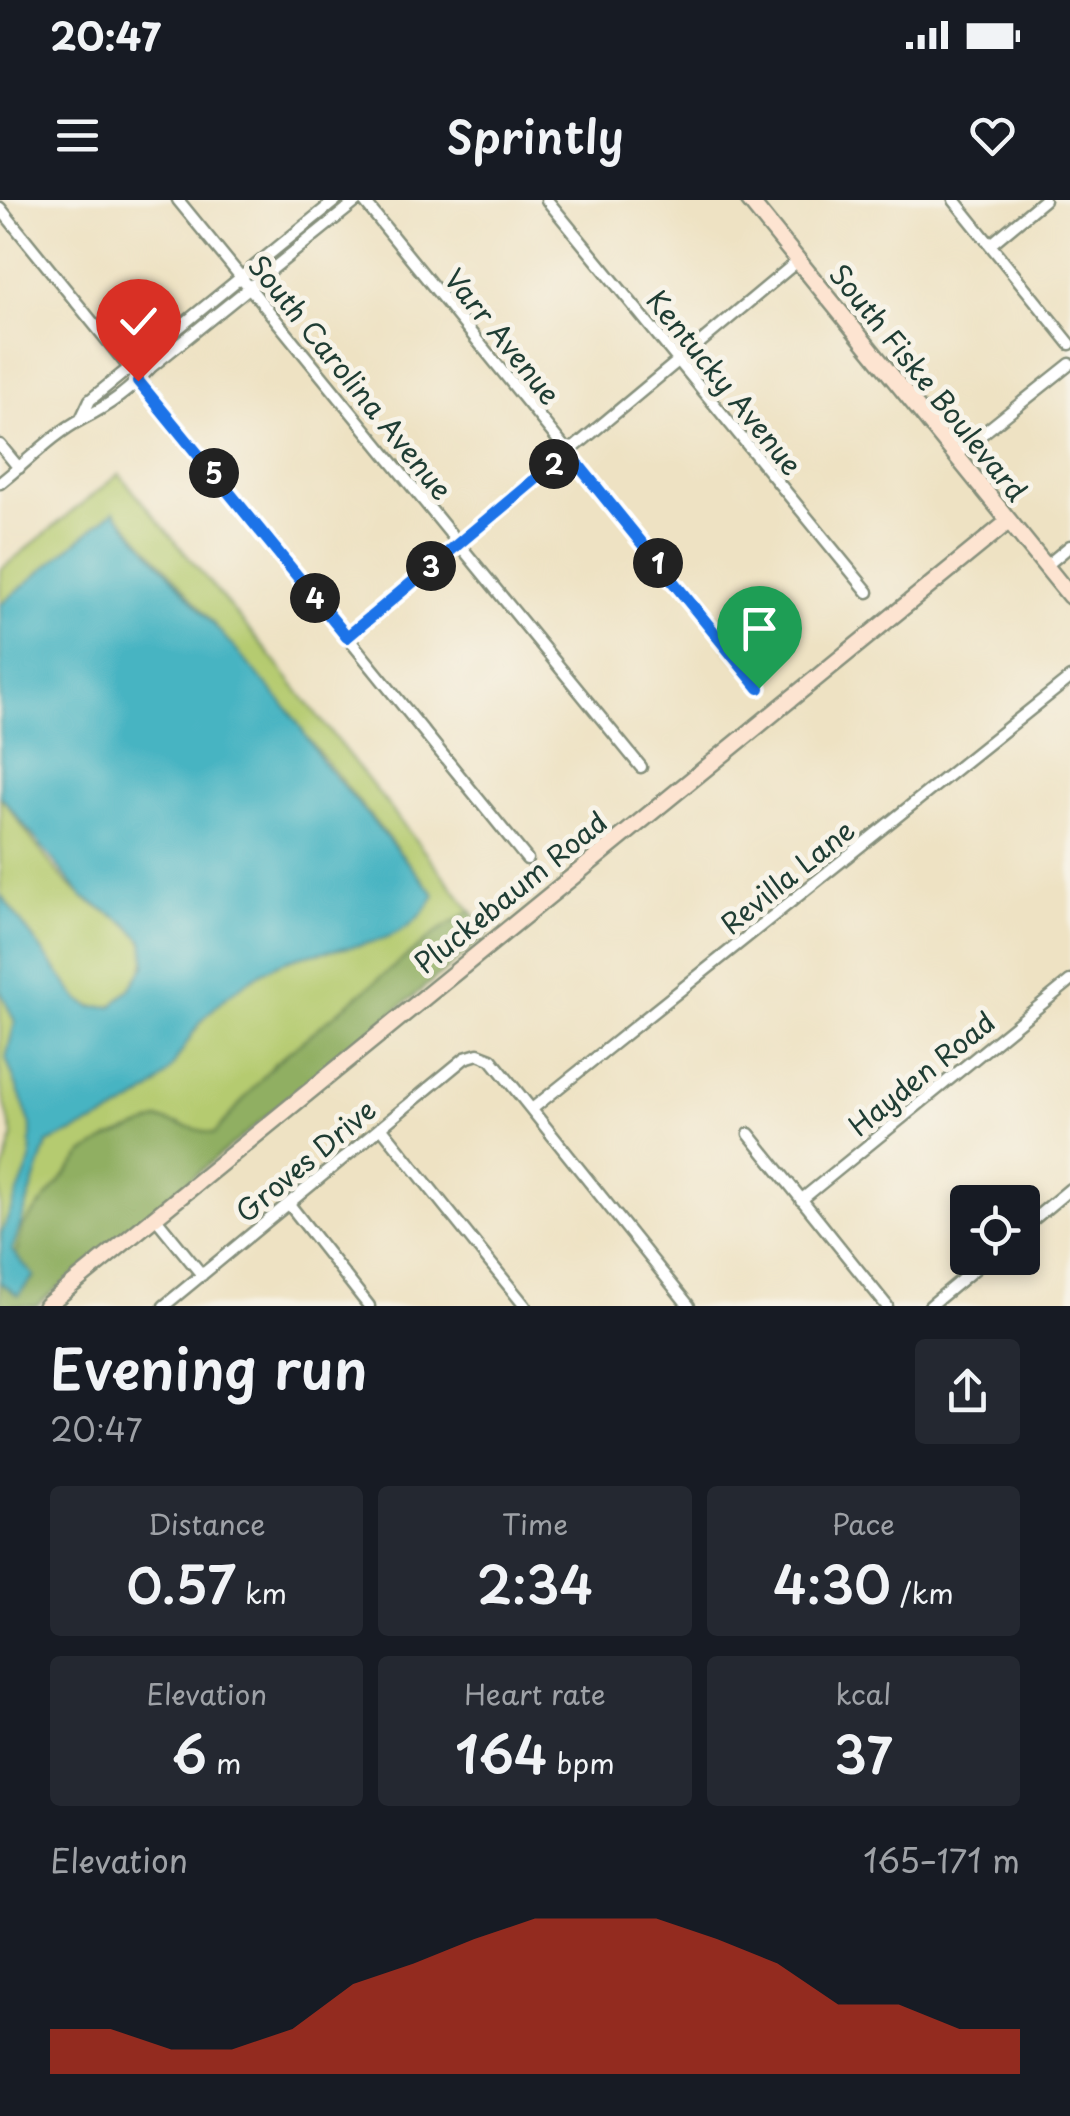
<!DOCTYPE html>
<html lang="en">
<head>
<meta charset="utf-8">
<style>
	body { margin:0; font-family:"Playpen Sans",sans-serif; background:#242831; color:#f1f3f6; height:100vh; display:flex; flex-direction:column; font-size:38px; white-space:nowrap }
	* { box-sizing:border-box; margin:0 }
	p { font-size:32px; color:#9ea1a6 }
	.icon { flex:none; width:55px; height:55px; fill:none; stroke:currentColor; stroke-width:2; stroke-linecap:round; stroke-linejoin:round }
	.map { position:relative; height:1106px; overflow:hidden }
	.details { display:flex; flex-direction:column; background:#171b24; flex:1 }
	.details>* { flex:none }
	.controls { position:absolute; left:950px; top:985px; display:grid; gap:20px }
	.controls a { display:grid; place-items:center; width:90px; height:90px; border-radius:10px; background:#171b24; box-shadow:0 5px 15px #0003; font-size:50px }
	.pin { position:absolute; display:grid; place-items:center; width:85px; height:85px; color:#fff; margin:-102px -42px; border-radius:50% 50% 50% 0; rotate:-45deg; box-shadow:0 0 10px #0007 }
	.pin .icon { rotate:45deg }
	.km { position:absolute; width:50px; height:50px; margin:-25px; border-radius:50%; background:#222; color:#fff; font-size:28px; line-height:50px; text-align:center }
	.round { display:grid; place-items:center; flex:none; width:105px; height:105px; border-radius:10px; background:#242831 }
	.head { display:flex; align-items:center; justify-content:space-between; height:170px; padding:0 50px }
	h1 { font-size:55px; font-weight:600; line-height:75px }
	.metrics { display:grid; grid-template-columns:repeat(3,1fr); gap:15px; height:170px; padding:10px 50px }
	.metrics div { display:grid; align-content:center; border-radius:10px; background:#242831; text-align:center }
	.metrics b { font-size:50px; font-weight:600 }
	.metrics small { font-size:28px; font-weight:400 }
	.metrics p { font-size:28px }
	.chart { height:280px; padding:20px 50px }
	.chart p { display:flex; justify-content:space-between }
	.chart svg { width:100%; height:180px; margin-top:10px; fill:#c8321e; opacity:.7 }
	.status { display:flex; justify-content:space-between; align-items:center; height:70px; padding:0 50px; background:#171b24; direction:ltr }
	.status svg { height:28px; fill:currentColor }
	header { display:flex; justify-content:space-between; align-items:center; height:130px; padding:0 50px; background:#171b24; font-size:45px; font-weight:600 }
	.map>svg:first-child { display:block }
</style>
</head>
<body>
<div class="status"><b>20:47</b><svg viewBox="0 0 49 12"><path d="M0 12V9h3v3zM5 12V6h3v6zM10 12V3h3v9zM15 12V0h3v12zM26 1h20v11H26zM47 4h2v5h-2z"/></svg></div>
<header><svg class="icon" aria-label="menu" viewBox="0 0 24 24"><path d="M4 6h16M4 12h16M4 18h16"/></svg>Sprintly<svg class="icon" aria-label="heart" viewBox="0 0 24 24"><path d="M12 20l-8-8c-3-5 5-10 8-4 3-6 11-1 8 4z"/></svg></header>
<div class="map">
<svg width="1070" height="1106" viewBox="0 0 1070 1106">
	<rect width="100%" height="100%" fill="#f7f3e8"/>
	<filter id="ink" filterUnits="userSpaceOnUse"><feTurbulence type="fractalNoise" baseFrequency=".01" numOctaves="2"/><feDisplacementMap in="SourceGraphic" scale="20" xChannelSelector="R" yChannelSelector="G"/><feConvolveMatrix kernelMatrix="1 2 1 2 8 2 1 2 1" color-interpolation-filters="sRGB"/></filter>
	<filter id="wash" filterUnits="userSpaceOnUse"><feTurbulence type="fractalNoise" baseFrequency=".0048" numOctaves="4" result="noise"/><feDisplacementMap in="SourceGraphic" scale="40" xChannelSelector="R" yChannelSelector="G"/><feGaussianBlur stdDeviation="2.25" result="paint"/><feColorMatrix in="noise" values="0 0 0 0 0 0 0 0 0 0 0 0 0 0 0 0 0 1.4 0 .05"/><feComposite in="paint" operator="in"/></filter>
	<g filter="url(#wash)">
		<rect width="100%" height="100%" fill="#eee2c3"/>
		<path fill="#b5cb70" stroke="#6a8452" stroke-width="2.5" d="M 119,274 L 266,450 L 471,711 L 438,731 L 274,864 L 214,935 L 193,932 L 179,923 L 109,938 L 83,954 L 23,1026 L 16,1056 L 11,1051 L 47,943 C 81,929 120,914 150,891 C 173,873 182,846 200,824 C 217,801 247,780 272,767 C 326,739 401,759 435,695 C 328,567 229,434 115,312 L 0,405 L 0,370 Z
			M 0,595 C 25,629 52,672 84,698 C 102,712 128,718 141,739 C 154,760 134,793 114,804 C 101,811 89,806 78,799 L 0,694 Z
			M 0,790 L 15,822 L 6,858 L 31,925 L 31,961 L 0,1041 L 0,983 L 13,936 L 0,884 Z"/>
		<path fill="#90af62" stroke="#58764b" stroke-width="2.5" d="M 471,711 L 488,735 L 36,1106 L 0,1106 L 0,1082 L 18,1095 L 34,1077 L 16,1056 L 23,1026 L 83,954 L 109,938 L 160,919 L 214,934 L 274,864 L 438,731 Z"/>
		<path fill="#46b4c2" stroke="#32787b" stroke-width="2.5" d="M 114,311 L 292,514 L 321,560 L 435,695 C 400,760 326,739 272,767 C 247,780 218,801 200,823 C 182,846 174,873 150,891 C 121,914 81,928 47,943 L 12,1051 L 34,1076 L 18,1095 L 0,1082 L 1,1034 L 31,961 L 31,925 L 6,858 L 15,822 L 0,790 L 0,694 L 78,799 L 91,807 L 112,806 L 130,789 L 146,764 L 143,741 L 126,723 L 83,697 L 0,595 L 0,405 Z"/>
	</g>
	<g filter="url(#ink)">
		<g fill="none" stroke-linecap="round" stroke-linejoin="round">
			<g stroke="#86907c" stroke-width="15">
				<path id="street" d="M 178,0 L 641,567
					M 363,0 L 759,487
					M 547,0 L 868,392
					M 954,0 L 1070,144
					M 0,8 L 527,659
					M 990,45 L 1044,0
					M 81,219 L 90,200 L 336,0
					M 0,245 L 19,268
					M 956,255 L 1070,164
					M 0,283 C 26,263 53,234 82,219 C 110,205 129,191 151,167 L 358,0
					M 1046,366 L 1070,346
					M 347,437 L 799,60
					M 532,909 L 1070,478
					M 381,927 L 525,1106
					M 749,934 L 887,1106
					M 801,1000 L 1070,781
					M 289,1004 L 369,1106
					M 154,1016 L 202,1075
					M 1022,1029 L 1070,989
					M 164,1106 L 465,858 L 478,854 L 491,859 L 689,1106
					M 930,1106 L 988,1058"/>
			</g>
			<g stroke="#86907c" stroke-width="20">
				<path id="secondary" d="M 749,0 L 1070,396
					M 46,1106 L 1009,321"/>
			</g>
			<use href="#street" stroke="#fff" stroke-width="10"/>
			<use href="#secondary" stroke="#fde4d1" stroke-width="15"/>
		</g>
	</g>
	<g fill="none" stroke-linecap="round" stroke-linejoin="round" filter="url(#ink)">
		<g stroke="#fff" stroke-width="20">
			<path id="route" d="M 138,181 L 347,437 L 568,252 L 759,488"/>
		</g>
		<use href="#route" stroke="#1a73e8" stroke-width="12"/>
	</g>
	<g text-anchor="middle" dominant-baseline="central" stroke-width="10" stroke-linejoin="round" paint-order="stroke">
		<g font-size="28" fill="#1f3d34" stroke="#f7f3e8">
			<text transform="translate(503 136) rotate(51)">Varr Avenue</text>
			<text transform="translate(351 177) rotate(51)">South Carolina Avenue</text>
			<text transform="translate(725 182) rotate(51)">Kentucky Avenue</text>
			<text transform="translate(929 182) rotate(51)">South Fiske Boulevard</text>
			<text transform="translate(787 676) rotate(-39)">Revilla Lane</text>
			<text transform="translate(510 692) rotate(-39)">Pluckebaum Road</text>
			<text transform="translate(921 873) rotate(-39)">Hayden Road</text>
			<text transform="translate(305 960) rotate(-40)">Groves Drive</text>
		</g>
	</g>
</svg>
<div class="controls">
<a><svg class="icon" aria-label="locate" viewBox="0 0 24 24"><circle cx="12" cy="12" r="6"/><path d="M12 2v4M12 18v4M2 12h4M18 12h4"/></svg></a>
</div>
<div class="pin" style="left:759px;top:488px;background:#1e9e55"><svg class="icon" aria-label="arrive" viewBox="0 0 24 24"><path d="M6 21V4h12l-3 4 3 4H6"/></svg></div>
<div class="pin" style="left:138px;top:181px;background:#d93025"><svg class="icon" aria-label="check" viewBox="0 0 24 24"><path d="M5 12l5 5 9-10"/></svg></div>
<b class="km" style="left:658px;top:363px">1</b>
<b class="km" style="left:554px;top:264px">2</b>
<b class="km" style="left:431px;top:366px">3</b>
<b class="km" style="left:315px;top:398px">4</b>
<b class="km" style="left:214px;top:273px">5</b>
</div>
<section class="details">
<div class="head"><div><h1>Evening run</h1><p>20:47</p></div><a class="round"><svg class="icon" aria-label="share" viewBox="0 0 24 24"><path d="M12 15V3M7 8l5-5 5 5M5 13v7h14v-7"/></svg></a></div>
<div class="metrics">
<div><p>Distance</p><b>0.57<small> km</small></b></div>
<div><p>Time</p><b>2:34</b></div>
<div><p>Pace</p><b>4:30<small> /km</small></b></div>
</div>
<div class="metrics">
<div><p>Elevation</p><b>6<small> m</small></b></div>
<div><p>Heart rate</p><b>164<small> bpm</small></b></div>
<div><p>kcal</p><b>37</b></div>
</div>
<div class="chart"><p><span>Elevation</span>165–171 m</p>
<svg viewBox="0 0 160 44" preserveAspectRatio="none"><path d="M0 44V33L10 33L20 38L30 38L40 33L50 22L60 17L70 11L80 6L90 6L100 6L110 11L120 17L130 27L140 27L150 33L160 33V44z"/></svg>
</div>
</section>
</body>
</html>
